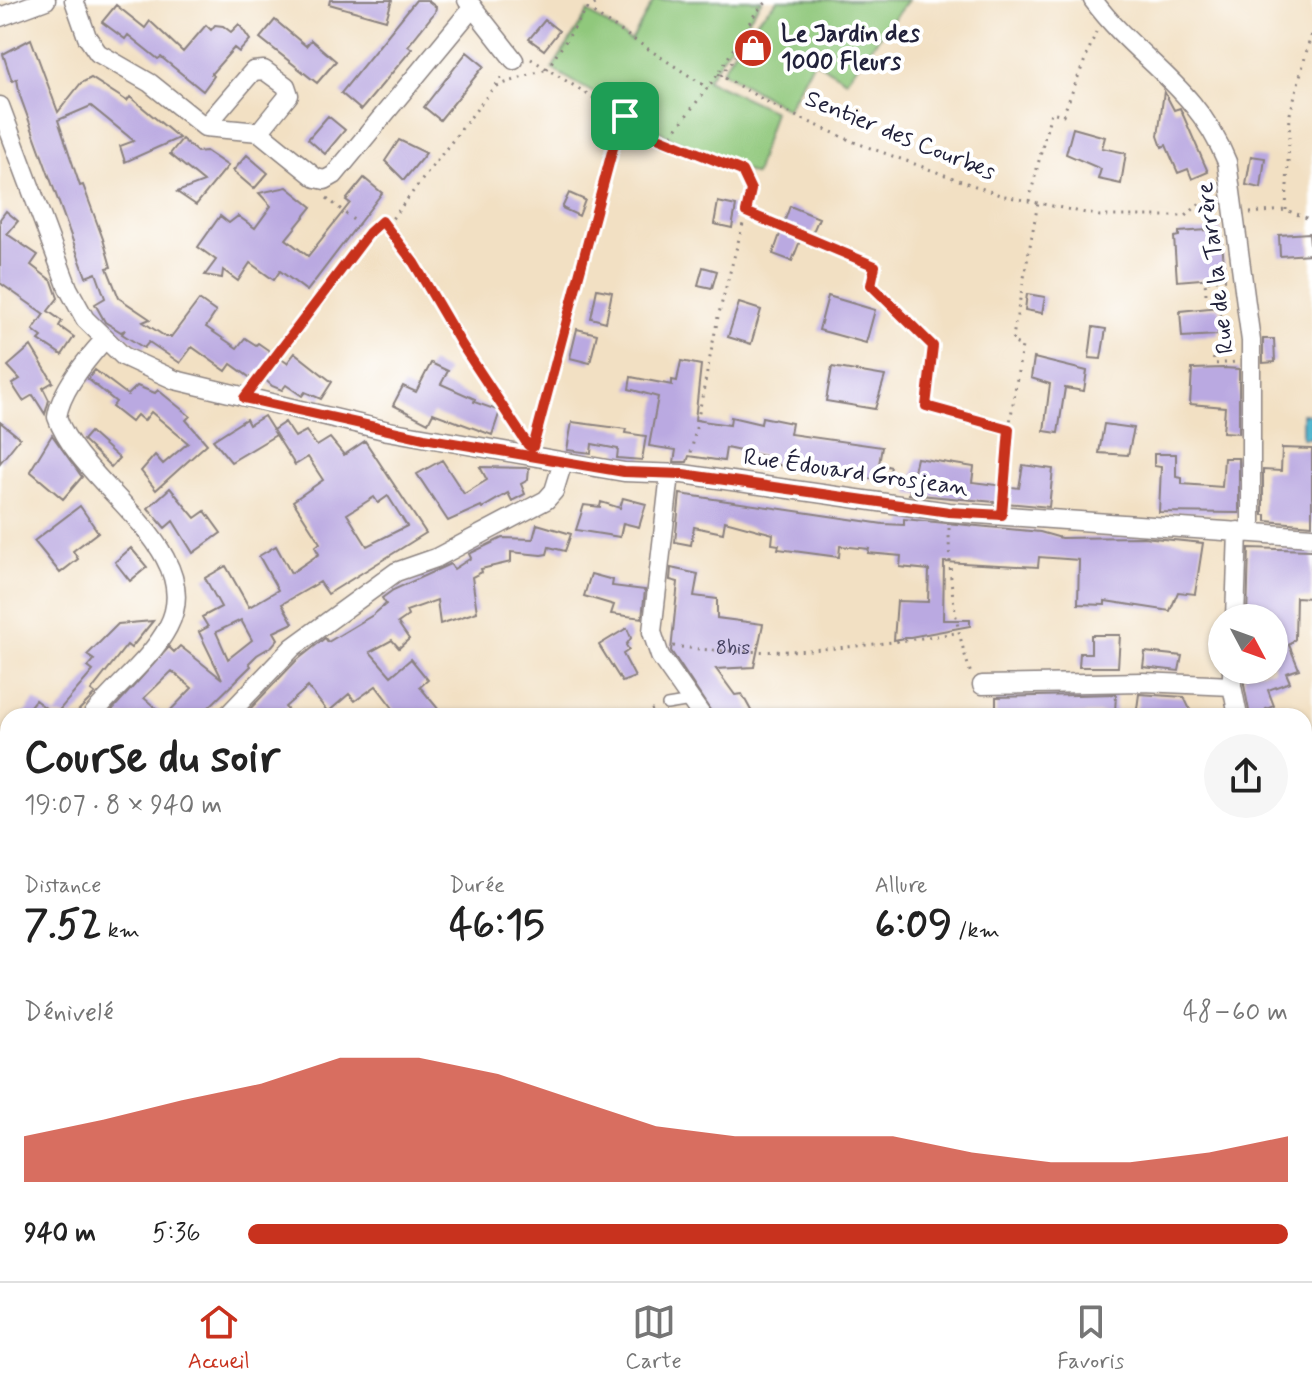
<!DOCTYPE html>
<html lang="fr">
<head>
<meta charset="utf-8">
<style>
	body { margin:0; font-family:Mynerve,sans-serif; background:#f6f6f6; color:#222; height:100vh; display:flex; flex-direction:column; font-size:30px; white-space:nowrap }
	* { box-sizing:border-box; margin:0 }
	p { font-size:26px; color:#767676 }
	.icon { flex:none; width:44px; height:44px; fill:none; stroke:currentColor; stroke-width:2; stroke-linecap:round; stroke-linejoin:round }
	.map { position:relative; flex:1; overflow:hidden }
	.panel { position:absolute; left:0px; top:708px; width:1312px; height:574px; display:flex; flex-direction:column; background:#fff; border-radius:24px 24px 0 0; box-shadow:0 2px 6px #0004 }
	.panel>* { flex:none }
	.needle { width:52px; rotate:131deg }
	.controls { position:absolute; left:1208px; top:604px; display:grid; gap:16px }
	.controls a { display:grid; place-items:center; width:80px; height:80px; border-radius:50%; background:#fff; box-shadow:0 2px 6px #0004; font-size:40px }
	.pin { position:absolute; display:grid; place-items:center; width:68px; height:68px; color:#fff; margin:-34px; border-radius:16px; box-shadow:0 4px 12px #0006 }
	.round { display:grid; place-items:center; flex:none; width:84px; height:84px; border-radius:42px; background:#f6f6f6 }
	.summary { display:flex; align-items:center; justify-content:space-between; height:136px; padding:0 24px }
	h1 { font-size:44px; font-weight:800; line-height:60px }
	.stats { display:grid; grid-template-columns:repeat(3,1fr); gap:12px; height:136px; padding:8px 24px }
	.stats div { display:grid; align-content:center }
	.stats b { font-size:40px; font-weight:800 }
	.stats small { font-size:22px; font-weight:400 }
	.stats p { font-size:22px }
	.chart { height:224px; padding:16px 24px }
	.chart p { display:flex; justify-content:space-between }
	.chart svg { width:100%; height:144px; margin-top:8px; fill:#c8321e; opacity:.7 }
	ul { padding:0 24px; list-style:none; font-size:26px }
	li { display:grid; grid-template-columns:128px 96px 1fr; align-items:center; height:60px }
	li i { height:20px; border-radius:10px; background:#c8321e }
	.tab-bar { display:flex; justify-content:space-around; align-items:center; height:112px; border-top:2px solid #e0e0e0; background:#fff; font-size:22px; color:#767676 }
	.tab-bar a { display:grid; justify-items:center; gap:4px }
	.tab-bar .selected { color:#c8321e }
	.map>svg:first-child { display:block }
</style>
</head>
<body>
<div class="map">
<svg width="1312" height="1281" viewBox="0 0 1312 1281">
	<rect width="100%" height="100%" fill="#fff"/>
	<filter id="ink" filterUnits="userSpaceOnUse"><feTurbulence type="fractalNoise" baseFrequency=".0125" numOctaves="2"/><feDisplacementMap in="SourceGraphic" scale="16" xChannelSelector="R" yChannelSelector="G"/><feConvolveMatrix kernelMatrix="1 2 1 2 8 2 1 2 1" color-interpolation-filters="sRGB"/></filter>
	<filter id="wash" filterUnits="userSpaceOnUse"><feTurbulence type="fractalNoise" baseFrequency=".006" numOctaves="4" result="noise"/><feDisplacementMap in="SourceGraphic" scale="32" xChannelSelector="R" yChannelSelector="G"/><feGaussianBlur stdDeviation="1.8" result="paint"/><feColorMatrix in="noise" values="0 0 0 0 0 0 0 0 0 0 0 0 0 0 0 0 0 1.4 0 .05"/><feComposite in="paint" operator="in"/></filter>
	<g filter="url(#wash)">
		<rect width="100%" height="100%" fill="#f2e0c3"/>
		<path fill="#90c87b" stroke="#59755b" stroke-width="2" d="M 654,0 L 762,0 L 707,80 L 774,111 L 755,175 L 673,139 L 552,69 L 588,12 L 631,41 Z
			M 778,0 L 908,0 L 846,80 L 814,61 L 787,109 L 722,71 L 746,31 Z
			M 0,752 L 8,757 L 8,795 L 0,790 Z
			M 0,1208 L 8,1209 L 8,1274 L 74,1274 L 72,1281 L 0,1281 Z
			M 977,1274 L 1094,1274 L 1099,1281 L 964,1281 Z"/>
		<path fill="#50b5ce" stroke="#396c84" stroke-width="2" d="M 1302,414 L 1312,414 L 1312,438 L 1302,438 Z"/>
		<g id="blocks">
			<path fill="#baa9e1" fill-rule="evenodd" d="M 330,0 L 392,0 L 386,20 L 329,4 Z
				M 416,0 L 427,0 L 436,7 L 435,12 L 408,46 L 412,49 L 361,110 L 341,93 Z
				M 116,5 L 145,28 L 150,21 L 183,52 L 206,25 L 211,30 L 215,25 L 223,26 L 231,32 L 239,24 L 250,40 L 239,52 L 234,48 L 211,74 L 214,76 L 203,91 L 161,57 L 158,59 L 128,35 L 125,39 L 102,22 Z
				M 275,20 L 306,46 L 311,40 L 336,61 L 317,83 L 260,38 Z
				M 545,20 L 559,31 L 544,50 L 529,39 Z
				M 31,39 L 58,112 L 81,83 L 91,78 L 127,101 L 130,97 L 179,138 L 125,162 L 120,146 L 134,141 L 91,106 L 58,120 L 80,186 L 83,185 L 103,239 L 111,267 L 107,268 L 119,298 L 150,319 L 143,322 L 166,337 L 171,337 L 199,300 L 216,312 L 206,327 L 237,348 L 245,338 L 256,345 L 258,343 L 287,363 L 295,353 L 323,375 L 332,382 L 321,399 L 305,392 L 302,396 L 286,385 L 282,390 L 272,386 L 257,372 L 252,379 L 231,364 L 226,371 L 192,347 L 180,363 L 149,342 L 144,348 L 122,334 L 125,330 L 121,332 L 105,322 L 95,304 L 105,298 L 96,273 L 86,277 L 20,96 L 17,79 L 12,81 L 3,54 Z
				M 467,52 L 484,66 L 440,120 L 424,107 Z
				M 1164,91 L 1174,110 L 1180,108 L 1208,172 L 1192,179 L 1188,169 L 1178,173 L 1166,145 L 1162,147 L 1158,136 Z
				M 328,116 L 345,130 L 325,154 L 308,139 Z
				M 1073,128 L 1105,137 L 1102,148 L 1126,153 L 1121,184 L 1098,179 L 1101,169 L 1066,154 Z
				M 182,139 L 197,152 L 206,151 L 228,166 L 196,205 L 177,192 L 204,182 L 170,154 Z
				M 399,140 L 426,153 L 404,180 L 385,161 Z
				M 247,155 L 268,173 L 254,189 L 233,171 Z
				M 1251,156 L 1265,158 L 1261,188 L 1246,185 Z
				M 364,178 L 382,193 L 307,291 L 280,271 L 274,280 L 250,263 L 238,281 L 223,270 L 222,278 L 205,275 L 216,260 L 198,247 L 220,216 L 229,223 L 238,216 L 255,228 L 271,206 L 259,193 L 287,187 L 312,207 L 286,239 L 308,256 L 350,203 L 346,200 Z
				M 569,193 L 585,200 L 579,216 L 562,208 Z
				M 718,202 L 736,206 L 732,228 L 714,224 Z
				M 790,206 L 819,218 L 812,234 L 804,231 L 792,261 L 773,254 Z
				M 6,211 L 18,221 L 7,234 L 38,255 L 31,265 L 52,281 L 58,298 L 48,311 L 62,321 L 59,326 L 74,337 L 62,355 L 39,340 L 42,337 L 33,330 L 44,314 L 0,283 L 0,219 Z
				M 1221,229 L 1225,277 L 1177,281 L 1174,237 L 1179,236 L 1179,232 Z
				M 1309,233 L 1311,254 L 1280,256 L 1279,235 Z
				M 703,267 L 717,271 L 712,288 L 698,285 Z
				M 597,289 L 612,292 L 606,322 L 591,318 Z
				M 1027,294 L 1045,297 L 1042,313 L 1025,310 Z
				M 828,296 L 875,310 L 866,343 L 819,330 Z
				M 739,303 L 761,310 L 751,344 L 728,337 Z
				M 1219,307 L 1224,328 L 1218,330 L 1218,335 L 1182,337 L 1180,311 Z
				M 1093,327 L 1106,329 L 1101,359 L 1089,358 Z
				M 577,329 L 597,334 L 590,363 L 570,358 Z
				M 1263,339 L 1274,339 L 1275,362 L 1263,363 Z
				M 31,346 L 53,382 L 43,388 L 49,400 L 45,414 L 33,395 L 23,401 L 12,384 L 20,379 L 8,366 Z
				M 1034,358 L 1087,371 L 1084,391 L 1065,388 L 1058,433 L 1044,431 L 1050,384 L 1031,378 Z
				M 681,361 L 701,365 L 695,420 L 730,425 L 731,417 L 761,424 L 762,417 L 792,423 L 790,434 L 882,447 L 879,464 L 891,467 L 887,481 L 813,471 L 814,464 L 785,459 L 783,466 L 768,462 L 769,457 L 726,448 L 724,461 L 689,456 L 687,462 L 674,462 L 676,450 L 649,446 L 658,397 L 629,389 L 631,377 L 672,385 L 672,380 L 677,381 Z
				M 431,363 L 448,371 L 441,384 L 475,399 L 474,402 L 500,411 L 492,435 L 433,413 L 428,423 L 393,405 L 403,386 L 416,392 Z
				M 832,367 L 885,376 L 875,409 L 826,401 Z
				M 1224,368 L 1239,369 L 1239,433 L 1223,432 L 1225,407 L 1190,404 L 1192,369 Z
				M 95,370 L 128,395 L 137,386 L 155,393 L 158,390 L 190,416 L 186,420 L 207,444 L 156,490 L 141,471 L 155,455 L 163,464 L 188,443 L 151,412 L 144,421 L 137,415 L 131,422 L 112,407 L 116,402 L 88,379 Z
				M 264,416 L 276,435 L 231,462 L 213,440 L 246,419 L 249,425 Z
				M 0,422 L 20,438 L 0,463 Z
				M 285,422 L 295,437 L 306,431 L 317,446 L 330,438 L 344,455 L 365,441 L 426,533 L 328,594 L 320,582 L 282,604 L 293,623 L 274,632 L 278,639 L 272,646 L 257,655 L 249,663 L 251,666 L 200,716 L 165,716 L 192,688 L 172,671 L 144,698 L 165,716 L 118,716 L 112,710 L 169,647 L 174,652 L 180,646 L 222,679 L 199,632 L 208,627 L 202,617 L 221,607 L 205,578 L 226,566 L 249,607 L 278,590 L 259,556 L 276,546 L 291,573 L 319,554 L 315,547 L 320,543 L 293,501 L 323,480 L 308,457 L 295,465 L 283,446 L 273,430 ZM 388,496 L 407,526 L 367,546 L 347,514 L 374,497 L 378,503 ZM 241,620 L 252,640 L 228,659 L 216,632 Z
				M 572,422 L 626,429 L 625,433 L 646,436 L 642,460 L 617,458 L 618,449 L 592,444 L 591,453 L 567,450 Z
				M 1104,424 L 1134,428 L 1128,455 L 1099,453 Z
				M 90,432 L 119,458 L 111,467 L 83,440 Z
				M 52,435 L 82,477 L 63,499 L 30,471 Z
				M 1282,448 L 1312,449 L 1312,525 L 1266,521 L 1266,515 L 1263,515 L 1263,470 L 1281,471 Z
				M 1154,454 L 1176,454 L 1176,477 L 1182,478 L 1182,484 L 1222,487 L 1224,458 L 1239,458 L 1239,513 L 1159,512 L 1161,467 L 1154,466 Z
				M 917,458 L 974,467 L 972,482 L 1019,488 L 1023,465 L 1053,469 L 1049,507 L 909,494 Z
				M 442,460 L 464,494 L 487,480 L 480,467 L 529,468 L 528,480 L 521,484 L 525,494 L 512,501 L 508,493 L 482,508 L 481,506 L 448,521 L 417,474 Z
				M 170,488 L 195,518 L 205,511 L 221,533 L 193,553 L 173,521 L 165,528 L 148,508 Z
				M 680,494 L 883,524 L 904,525 L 904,519 L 1040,532 L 1061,538 L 1143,537 L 1203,543 L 1195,594 L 1178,592 L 1170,611 L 1105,601 L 1105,605 L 1078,604 L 1079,560 L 1039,557 L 1038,567 L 944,562 L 943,620 L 970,620 L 970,626 L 894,640 L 897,601 L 928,602 L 929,570 L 900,567 L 901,556 L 868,553 L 869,549 L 840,546 L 839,557 L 778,549 L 779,545 L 772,544 L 773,534 L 725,521 L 723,533 L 694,527 L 691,545 L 675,542 Z
				M 623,498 L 646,504 L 639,527 L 623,523 L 620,537 L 576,530 L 584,505 L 600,507 L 601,502 L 620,508 Z
				M 80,506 L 98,532 L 73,551 L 78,559 L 60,573 L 34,541 Z
				M 537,524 L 571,534 L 565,551 L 549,547 L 547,554 L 541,555 L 511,552 L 511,562 L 481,569 L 482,572 L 472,577 L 477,612 L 440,624 L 437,600 L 406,611 L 408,616 L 398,623 L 409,639 L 399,648 L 392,640 L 370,652 L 391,676 L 411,659 L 428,680 L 420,687 L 444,716 L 399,716 L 376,686 L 355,701 L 349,694 L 328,712 L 308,687 L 285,707 L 293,716 L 253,716 L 248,711 L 296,661 L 325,638 L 328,642 L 373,615 L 386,604 L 382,598 L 393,590 L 450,564 L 454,569 L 471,558 L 469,554 L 502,538 L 533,539 Z
				M 131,548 L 147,567 L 130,581 L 115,562 Z
				M 1249,548 L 1312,550 L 1311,598 L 1296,597 L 1295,639 L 1289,645 L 1299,669 L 1286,673 L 1290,682 L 1268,690 L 1274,706 L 1266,709 L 1269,716 L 1250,716 L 1244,685 L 1244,674 L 1274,670 L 1274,618 L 1247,618 Z
				M 671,568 L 698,574 L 694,596 L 717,599 L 717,618 L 763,624 L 754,667 L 716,669 L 735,695 L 742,694 L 754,716 L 714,716 L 671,651 L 678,582 L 670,580 Z
				M 591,574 L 613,580 L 612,586 L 645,590 L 642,618 L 611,614 L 614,605 L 584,596 Z
				M 153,621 L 131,648 L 127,645 L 91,691 L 95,694 L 73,716 L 22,716 L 35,700 L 55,715 L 93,671 L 88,667 L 94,660 L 87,655 L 118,624 Z
				M 627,628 L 631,638 L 626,645 L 629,650 L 623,654 L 635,677 L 622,682 L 599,645 Z
				M 1091,635 L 1120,635 L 1118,667 L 1079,667 L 1080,653 L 1091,653 Z
				M 1145,652 L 1182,656 L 1179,671 L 1143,667 Z
				M 1116,694 L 1115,713 L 996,716 L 996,697 Z
				M 1139,694 L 1184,697 L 1193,716 L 1136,716 Z"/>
		</g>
	</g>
	<g filter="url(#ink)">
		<use href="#blocks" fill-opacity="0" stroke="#8a817f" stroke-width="2"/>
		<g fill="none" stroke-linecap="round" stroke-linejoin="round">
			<g stroke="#8a817f" stroke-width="12">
				<path id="lane" d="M 667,705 L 691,701"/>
			</g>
			<g stroke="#8a817f" stroke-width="21">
				<path id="street" d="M 74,0 L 87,37 L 98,53 L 150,83 L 205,127 L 259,132 L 316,178 L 325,180 L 334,175 L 473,7
					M 467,0 L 514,60
					M 1093,0 C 1138,61 1196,85 1227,162 L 1251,341 L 1251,532
					M 0,17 L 46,0
					M 0,106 L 68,288 L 85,319 L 123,356 L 175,380 L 388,431 L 624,472 L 683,474 L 949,512 L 1312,537
					M 205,127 L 253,71 L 264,70 L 286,86 L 289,95 L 259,132
					M 670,474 L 652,632 L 660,656 L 702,716
					M 1235,618 L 1238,531
					M 1232,670 L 1232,686 L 1238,716
					M 982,685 L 1143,682 L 1232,686
					M 92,716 C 115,686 150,661 168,627 C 209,550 79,484 57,417 C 61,390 86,360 104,340
					M 227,716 L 293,647 L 396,572 L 436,558 L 546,500 L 554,491 L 563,462
					M 1304,810 L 1312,805
					M 0,829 L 8,835
					M 1304,872 L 1312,891
					M 0,896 L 8,870
					M 1304,1056 L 1312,1051
					M 1304,1120 L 1312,1127
					M 0,1140 L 8,1121
					M 186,1281 L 208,1274
					M 401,1281 L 404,1274
					M 931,1281 L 944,1274"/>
			</g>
			<g stroke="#8a817f" stroke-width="27">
				<path id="secondary" d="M 1304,1251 L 1312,1245
					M 1268,1281 L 1275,1274"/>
			</g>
			<path stroke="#8a817f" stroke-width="3" stroke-dasharray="2 6" stroke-linecap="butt" d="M 587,9 L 708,88
				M 531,59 L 655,136 L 745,174 L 751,194 L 718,317 L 690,458
				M 547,69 L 587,9 L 602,0
				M 718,74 L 778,108 L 854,142 L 1000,195 L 1100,216 L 1186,216 L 1213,191
				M 721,76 L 742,48 L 757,54
				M 497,86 L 547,69
				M 667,141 L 718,74 L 756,12 L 769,0
				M 327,198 L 369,233
				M 1029,201 L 1051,112 L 1063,115 L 1096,32
				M 1286,210 L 1290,114 L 1312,31
				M 746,212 L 875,266 L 871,285 L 933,346 L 926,406 L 1009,429
				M 1250,213 L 1286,210 L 1312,220
				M 387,223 L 526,438
				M 1206,294 L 1205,281 L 1228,279
				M 1213,350 L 1214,364 L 1236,362
				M 256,382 L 369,233 L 380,222 L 391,220 L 504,74
				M 535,440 L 613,148 L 625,116
				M 1003,500 L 1009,429 L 1022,346 L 1012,342 L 1038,203
				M 949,528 C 949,579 954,625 971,674
				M 673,646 C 767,659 863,647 956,633
				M 636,716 L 655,709
				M 0,1255 L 8,1253
				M 1100,1274 L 1105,1281
				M 28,1281 L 28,1274
				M 31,1281 L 38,1274"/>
			<use href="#lane" stroke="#fff" stroke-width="9"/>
			<use href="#street" stroke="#fff" stroke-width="18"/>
			<use href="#secondary" stroke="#fff" stroke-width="24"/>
		</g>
	</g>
	<g fill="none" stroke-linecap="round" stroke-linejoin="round" filter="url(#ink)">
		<g stroke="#fff" stroke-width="16">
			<path id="route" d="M 625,116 L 655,136 L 742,171 L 751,190 L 746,212 L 875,266 L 871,285 L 933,346 L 926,406 L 1009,429 L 1002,515 L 949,512 L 683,474 L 624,472 L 424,438 L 244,398 L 369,233 L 382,221 L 414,263 L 462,345 L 528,445 L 533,447 L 613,148 Z"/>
		</g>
		<use href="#route" stroke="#c8321e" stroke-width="10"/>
	</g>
	<defs>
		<g id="shop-disc" transform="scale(2)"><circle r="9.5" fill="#c8321e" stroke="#fff"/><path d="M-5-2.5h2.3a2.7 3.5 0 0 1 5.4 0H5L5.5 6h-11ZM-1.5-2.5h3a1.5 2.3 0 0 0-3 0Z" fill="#fff"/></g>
	</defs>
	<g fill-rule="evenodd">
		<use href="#shop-disc" x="753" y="48"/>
	</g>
	<g text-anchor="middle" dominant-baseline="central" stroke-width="8" stroke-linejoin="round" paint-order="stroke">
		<g font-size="20" fill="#484464">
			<text x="733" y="648">8bis</text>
		</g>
		<g font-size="24" font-weight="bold" fill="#22223b" stroke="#fff" text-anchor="start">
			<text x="781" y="34">Le Jardin des<tspan x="781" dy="28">1000 Fleurs</tspan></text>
		</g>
		<g font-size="24" fill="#22223b" stroke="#fff">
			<text transform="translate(900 136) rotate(22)">Sentier des Courbes</text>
			<text transform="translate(1216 268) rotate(-97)">Rue de la Tarrère</text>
			<text transform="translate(856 473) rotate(8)">Rue Édouard Grosjean</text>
		</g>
	</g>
</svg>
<div class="controls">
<a><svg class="needle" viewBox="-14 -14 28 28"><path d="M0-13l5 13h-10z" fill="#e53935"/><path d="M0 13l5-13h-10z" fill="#767676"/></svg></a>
</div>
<div class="pin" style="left:625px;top:116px;background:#1e9e55"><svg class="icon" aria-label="arrive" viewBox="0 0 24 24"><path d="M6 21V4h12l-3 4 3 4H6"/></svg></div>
<section class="panel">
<div class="summary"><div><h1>Course du soir</h1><p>19:07 · 8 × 940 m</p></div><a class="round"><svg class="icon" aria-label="share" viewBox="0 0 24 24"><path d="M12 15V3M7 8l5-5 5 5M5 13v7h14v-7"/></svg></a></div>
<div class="stats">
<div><p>Distance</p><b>7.52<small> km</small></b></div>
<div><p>Durée</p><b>46:15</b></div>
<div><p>Allure</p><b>6:09<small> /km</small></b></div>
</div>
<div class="chart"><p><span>Dénivelé</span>48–60 m</p>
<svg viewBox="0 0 160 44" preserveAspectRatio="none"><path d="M0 44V30L10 25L20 19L30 14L40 6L50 6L60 11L70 19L80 27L90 30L100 30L110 30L120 35L130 38L140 38L150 35L160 30V44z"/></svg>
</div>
<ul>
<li><b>940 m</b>5:36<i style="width:100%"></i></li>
</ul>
</section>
</div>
<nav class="tab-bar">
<a class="selected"><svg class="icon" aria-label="home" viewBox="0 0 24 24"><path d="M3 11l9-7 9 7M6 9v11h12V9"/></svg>Accueil</a>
<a><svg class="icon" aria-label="map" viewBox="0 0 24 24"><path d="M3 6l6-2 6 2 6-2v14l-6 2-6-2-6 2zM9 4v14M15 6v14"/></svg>Carte</a>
<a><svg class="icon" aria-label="saved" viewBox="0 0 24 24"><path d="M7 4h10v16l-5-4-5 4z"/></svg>Favoris</a>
</nav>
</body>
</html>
